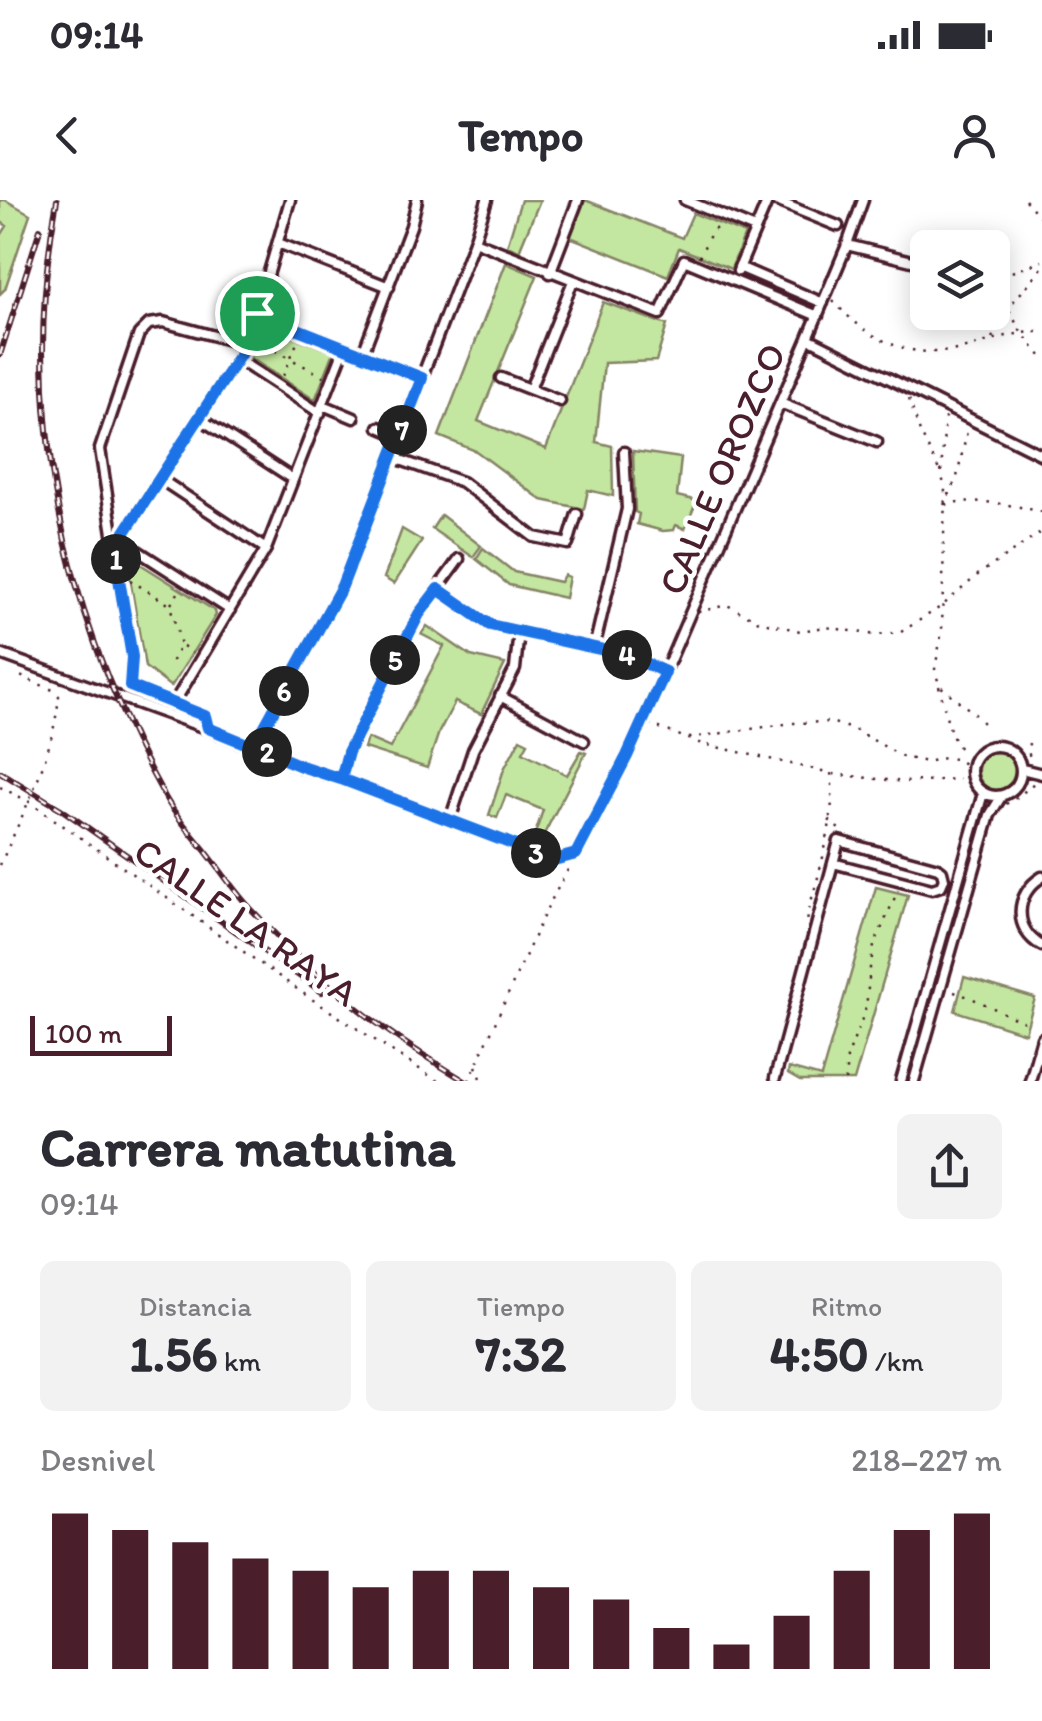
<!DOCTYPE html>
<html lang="es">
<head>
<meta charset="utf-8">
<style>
	body { margin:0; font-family:Itim,sans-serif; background:#f2f2f3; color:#2b2b33; height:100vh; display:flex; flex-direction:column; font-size:38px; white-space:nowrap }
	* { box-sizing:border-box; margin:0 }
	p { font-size:32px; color:#7c7c81 }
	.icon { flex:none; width:55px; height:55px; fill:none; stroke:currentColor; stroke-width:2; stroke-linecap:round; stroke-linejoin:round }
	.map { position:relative; height:881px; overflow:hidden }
	.details { display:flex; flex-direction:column; background:#fff; flex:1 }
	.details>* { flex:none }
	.tools { position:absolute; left:910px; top:30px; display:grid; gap:20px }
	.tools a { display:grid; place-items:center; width:100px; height:100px; border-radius:15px; background:#fff; box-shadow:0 5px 25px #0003; font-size:50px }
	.scale { position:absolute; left:30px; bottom:25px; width:142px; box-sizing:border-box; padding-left:10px; border:5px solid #4a1f2b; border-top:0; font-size:28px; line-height:35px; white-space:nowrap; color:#4a1f2b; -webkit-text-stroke:8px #fff; paint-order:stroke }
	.pin { position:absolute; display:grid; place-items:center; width:85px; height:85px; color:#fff; margin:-42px; border:5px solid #fff; border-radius:50%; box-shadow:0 2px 10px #0007 }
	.km { position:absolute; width:50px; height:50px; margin:-25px; border-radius:50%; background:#222; color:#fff; font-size:28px; line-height:50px; text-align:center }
	.round { display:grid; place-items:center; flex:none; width:105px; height:105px; border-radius:15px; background:#f2f2f3 }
	.overview { display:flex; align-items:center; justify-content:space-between; height:170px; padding:0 40px }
	h1 { font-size:55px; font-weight:800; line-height:75px }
	.figures { display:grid; grid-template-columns:repeat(3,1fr); gap:15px; height:170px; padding:10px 40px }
	.figures div { display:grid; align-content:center; border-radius:15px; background:#f2f2f3; text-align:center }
	.figures b { font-size:50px; font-weight:800 }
	.figures small { font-size:28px; font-weight:400 }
	.figures p { font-size:28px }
	.chart { height:280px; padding:20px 40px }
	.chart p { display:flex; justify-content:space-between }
	.chart svg { width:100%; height:180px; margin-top:10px; stroke:#4a1f2b; stroke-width:6 }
	.status { display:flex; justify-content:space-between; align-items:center; height:70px; padding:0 50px; background:#fff; direction:ltr }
	.status svg { height:28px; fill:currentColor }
	header { display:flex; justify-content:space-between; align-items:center; height:130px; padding:0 40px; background:#fff; font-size:45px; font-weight:800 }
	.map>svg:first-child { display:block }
</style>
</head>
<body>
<div class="status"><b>09:14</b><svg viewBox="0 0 49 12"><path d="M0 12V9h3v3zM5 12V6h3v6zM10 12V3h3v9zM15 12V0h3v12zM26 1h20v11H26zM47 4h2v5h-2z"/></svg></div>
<header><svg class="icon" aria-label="back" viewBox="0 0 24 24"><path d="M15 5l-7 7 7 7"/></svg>Tempo<svg class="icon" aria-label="person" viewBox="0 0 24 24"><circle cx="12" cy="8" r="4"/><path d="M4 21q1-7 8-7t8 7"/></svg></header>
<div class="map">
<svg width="1042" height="881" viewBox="0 0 1042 881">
	<rect width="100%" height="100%" fill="#fff"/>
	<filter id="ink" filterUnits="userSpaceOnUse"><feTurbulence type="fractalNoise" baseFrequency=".01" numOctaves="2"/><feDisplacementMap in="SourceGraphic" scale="20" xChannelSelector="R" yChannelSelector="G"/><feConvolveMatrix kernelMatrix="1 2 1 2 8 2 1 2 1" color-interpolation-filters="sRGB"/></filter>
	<g filter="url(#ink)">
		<path fill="#c3e7a0" stroke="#868366" stroke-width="2.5" d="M 0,0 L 5,0 L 30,14 L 5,89 L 0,94 L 0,37 L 7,26 L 0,21 Z
			M 521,0 L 540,0 L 519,51 L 507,46 Z
			M 585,0 L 682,38 L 693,13 L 745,34 L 731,69 L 679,48 L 668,76 L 570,37 Z
			M 506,63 L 537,76 L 478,221 L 546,249 L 603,102 L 667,125 L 656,161 L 604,163 L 596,242 L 612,246 L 613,296 L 588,290 L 584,309 L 542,300 L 476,251 L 439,236 Z
			M 266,127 L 334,152 L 315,200 L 249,157 Z
			M 633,251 L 681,258 L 677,296 L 694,300 L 696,303 L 685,329 L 676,325 L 674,330 L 663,331 L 637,324 L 639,314 L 635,312 Z
			M 441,315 L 481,346 L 473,357 L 432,329 Z
			M 402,329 L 422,341 L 394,384 L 384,378 Z
			M 483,348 L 514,372 L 560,382 L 564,375 L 569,377 L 565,398 L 509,385 L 476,359 Z
			M 126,355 L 215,411 L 216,415 L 171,487 L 145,467 Z
			M 427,426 L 471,456 L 505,464 L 481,514 L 455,502 L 439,532 L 427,568 L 364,548 L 367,538 L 390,548 L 444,446 L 421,434 Z
			M 520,539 L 528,543 L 523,552 L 567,575 L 581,551 L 586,553 L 543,636 L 535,634 L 543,610 L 506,595 L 497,618 L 489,615 L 504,569 Z
			M978 571a19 19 0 1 1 38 0a19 19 0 1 1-38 0Z
			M 876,687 L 908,695 L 854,881 L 800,881 L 788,874 L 789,868 L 821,877 Z
			M 964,777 L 1035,798 L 1025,833 L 955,811 Z"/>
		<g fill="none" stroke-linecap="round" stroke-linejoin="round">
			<g stroke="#4a1f2b" stroke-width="15">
				<path id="street" d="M 685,0 L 755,29
					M 774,0 L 838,26
					M 474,41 L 660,114 L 684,60 L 818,116
					M 278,43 L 389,87
					M 847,45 L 928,65
					M 739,67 L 823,103
					M 738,71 L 768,0
					M 550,73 L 578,0
					M 257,113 L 422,178
					M 808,138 L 1042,255
					M 362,155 L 411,26 L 417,0
					M 237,159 L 320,213
					M 501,178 L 560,201
					M 530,189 L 573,81
					M 780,203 L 877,242
					M 323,205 L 354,218
					M 199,218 L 293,279
					M 379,227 L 400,236
					M 392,257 L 462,282 L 534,337 L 568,344 L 577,314
					M 160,279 L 266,349
					M 121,340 L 230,410
					M 114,349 L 241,153 L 257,113 L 290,0
					M 437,389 L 491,425 L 627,455 L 665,472
					M 594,448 L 627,309 L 624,252
					M 0,454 L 208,529 L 301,567 L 341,579 L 554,660 L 576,654 L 627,556 L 665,472 L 808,138 L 847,45 L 863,0
					M 500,496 L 584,541
					M 174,503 L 266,349 L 344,149
					M 208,529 L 205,516 L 130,486 L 132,457 L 100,249 L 139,134 L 149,124 L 163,122 L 244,144
					M971 571a25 25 0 1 1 50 0a25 25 0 1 1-50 0Z
					M 254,546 L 342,386 L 474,41 L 487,0
					M 1022,569 L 1042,574
					M 341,579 L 348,552 L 419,414 L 459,359
					M 450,620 L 473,550 L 515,469 L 519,431
					M 1042,677 C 1014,694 1013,730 1042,746
					M 775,878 L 839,641 L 938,668 L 942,671 L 944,679 L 941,686 L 932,689 L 833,663
					M 901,881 L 983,593
					M 914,881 L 990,615 L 1001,597
					M 1030,881 L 1042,838"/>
			</g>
			<path stroke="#4a1f2b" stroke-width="2.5" stroke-dasharray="2.5 8" stroke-linecap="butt" d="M 1025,0 L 1042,19
				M 699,57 L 712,31 L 722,24
				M 992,79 L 1042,61
				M 992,85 L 1001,95 L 1021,132 L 1042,157
				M 833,101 C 871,143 916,163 973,146 C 999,138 1014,132 1042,132
				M 992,138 L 1008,108 L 1042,68
				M 257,141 L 325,177
				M 283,176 L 299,138
				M 909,199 L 920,232 L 939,270
				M 945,217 L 941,274 L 945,287 L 942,431 L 935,469 L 939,485 L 976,515 L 988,529
				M 944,305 L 957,277 L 968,227
				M 946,305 C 964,296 1020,306 1042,312
				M 130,380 L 170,405 L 181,445 L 169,466
				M 171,404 L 180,390
				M 698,412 L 727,405 L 759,421 L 800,431 L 826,427 L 876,435 L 901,432 L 942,406 L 979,374 L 1042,332
				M 183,446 L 192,453
				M 939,486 C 945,507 948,539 964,553
				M 649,524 L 699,543 L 831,573 C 835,604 828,639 820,669 C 816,687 809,704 807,723
				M 689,538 L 792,523 L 831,522 L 857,531 L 903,557 L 927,562 L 944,558 L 956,559 L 971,568
				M 1029,543 L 1028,552 L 1032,562
				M 833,574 L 905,582 L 959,579
				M 0,587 L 28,601 L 307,796 L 438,881
				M 1006,604 L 1018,597 L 1035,582
				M 829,620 L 841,631
				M 0,665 C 24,611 53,556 59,496 L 53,490 L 20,476 L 21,472
				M 954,792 C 981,800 1004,815 1030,824
				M 476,866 L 481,878 L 485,881
				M 469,881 L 546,710 L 571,664
				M 845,881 L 847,858 L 866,808 L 870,768 L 874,746 L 898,690"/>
			<use href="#street" stroke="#fff" stroke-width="8"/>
			<g stroke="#4a1f2b" stroke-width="6">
				<path id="rail" d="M 57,0 C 18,207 63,415 165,597 C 177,619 196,638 211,658 C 224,675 237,695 253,711 C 295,756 344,801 395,836 C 417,852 441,866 465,881
					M 0,155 L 40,29
					M 0,572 L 61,609 L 322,792"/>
			</g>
			<use href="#rail" stroke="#fff" stroke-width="2.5" stroke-dasharray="8" stroke-linecap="butt"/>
		</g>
	</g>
	<g fill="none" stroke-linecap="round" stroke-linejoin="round" filter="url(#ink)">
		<g stroke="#fff" stroke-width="20">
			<path id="route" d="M 257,113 L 241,153 L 114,349 L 132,457 L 130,486 L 205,516 L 208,528 L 301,566 L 341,579 L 554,660 L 576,654 L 627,556 L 665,472 L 627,455 L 490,425 L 438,389 L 419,414 L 348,552 L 341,579 L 301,566 L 254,546 L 342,386 L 422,178 L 257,113"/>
		</g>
		<use href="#route" stroke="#1a73e8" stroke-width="12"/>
	</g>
	<g text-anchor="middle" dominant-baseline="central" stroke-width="9" stroke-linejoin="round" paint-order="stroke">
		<g font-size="38" fill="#4a1f2b" stroke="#fff">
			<text transform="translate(722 269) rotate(-67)">CALLE OROZCO</text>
			<text transform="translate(246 722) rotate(35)">CALLE LA RAYA</text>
		</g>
	</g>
</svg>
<div class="tools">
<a><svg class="icon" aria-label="layers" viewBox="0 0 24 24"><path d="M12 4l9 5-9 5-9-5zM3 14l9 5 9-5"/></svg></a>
</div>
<div class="scale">100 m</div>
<div class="pin" style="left:257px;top:113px;background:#1e9e55"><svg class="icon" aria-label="arrive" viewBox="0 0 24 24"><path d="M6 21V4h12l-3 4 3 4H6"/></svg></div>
<b class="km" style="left:116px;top:359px">1</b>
<b class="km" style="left:267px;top:552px">2</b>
<b class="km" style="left:536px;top:653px">3</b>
<b class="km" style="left:627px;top:455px">4</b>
<b class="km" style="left:395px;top:460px">5</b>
<b class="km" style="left:284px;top:491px">6</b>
<b class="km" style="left:402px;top:230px">7</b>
</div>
<section class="details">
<div class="overview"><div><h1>Carrera matutina</h1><p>09:14</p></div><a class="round"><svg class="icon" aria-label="share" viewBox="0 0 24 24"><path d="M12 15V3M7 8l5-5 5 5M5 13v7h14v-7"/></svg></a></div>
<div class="figures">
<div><p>Distancia</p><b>1.56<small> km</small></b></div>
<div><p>Tiempo</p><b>7:32</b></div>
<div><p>Ritmo</p><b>4:50<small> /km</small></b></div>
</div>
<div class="chart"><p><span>Desnivel</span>218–227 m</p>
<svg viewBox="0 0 160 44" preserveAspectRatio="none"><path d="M5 44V6M15 44V10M25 44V13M35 44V17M45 44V20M55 44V24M65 44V20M75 44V20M85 44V24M95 44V27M105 44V34M115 44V38M125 44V31M135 44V20M145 44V10M155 44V6"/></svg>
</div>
</section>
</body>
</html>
